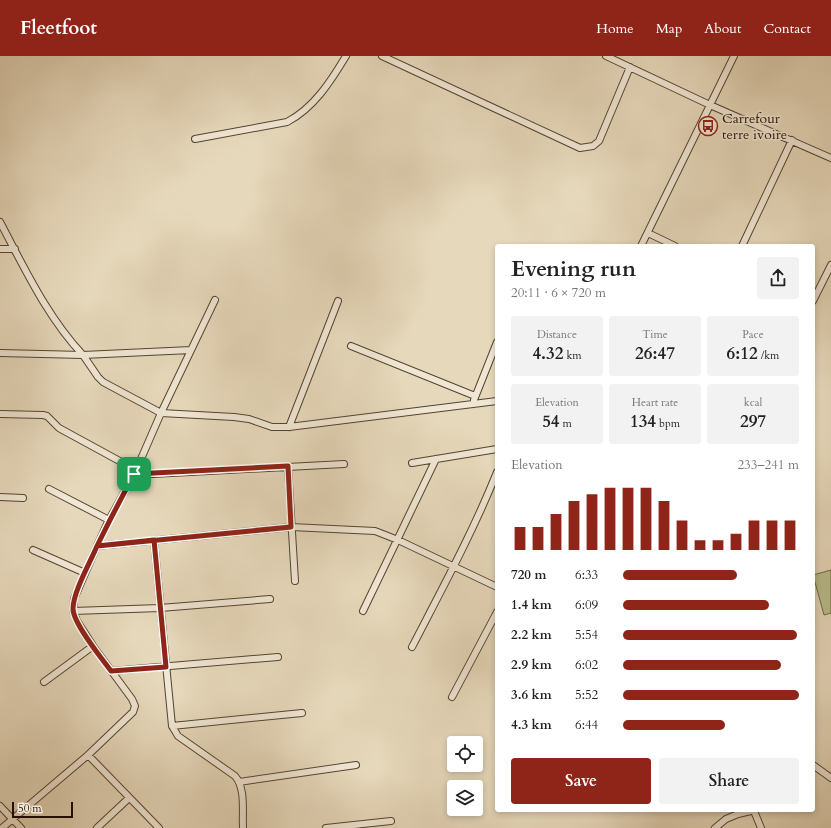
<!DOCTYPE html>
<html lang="en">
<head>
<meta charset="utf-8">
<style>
	body { margin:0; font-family:Cardo,serif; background:#f2f2f2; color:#222; height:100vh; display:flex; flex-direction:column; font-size:15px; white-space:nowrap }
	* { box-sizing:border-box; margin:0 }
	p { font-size:13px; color:#767676 }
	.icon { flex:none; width:22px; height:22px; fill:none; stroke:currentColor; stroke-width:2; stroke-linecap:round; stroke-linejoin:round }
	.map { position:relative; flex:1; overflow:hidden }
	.details { position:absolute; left:495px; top:188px; width:320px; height:568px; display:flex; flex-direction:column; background:#fff; border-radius:4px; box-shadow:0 2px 6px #0003 }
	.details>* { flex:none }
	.tools { position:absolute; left:447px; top:680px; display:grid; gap:8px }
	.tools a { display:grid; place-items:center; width:36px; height:36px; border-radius:4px; background:#fff; box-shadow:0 2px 6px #0003; font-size:20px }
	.scale { position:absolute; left:12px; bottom:10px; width:61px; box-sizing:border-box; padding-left:4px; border:2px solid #261101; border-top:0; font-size:11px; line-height:14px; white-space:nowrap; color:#261101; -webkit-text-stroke:3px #efe6d3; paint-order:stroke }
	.pin { position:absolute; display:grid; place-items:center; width:34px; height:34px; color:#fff; margin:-17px; border-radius:8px; box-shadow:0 2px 6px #0006 }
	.round { display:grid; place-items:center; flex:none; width:42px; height:42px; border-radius:4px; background:#f2f2f2 }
	.head { display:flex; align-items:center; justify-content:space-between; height:68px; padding:0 16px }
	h1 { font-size:22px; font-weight:800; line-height:30px }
	.figures { display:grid; grid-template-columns:repeat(3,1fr); gap:6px; height:68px; padding:4px 16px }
	.figures div { display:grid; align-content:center; border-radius:4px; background:#f2f2f2; text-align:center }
	.figures b { font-size:17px; font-weight:800 }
	.figures small { font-size:11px; font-weight:400 }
	.figures p { font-size:11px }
	.chart { height:112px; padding:8px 16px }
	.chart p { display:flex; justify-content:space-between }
	.chart svg { width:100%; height:72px; margin-top:4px; stroke:#8f2418; stroke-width:6 }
	.primary-button { display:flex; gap:8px; margin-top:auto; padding:8px 16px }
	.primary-button a { flex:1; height:46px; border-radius:4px; background:#8f2418; color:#fff; font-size:16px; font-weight:800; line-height:46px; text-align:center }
	.primary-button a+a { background:#f2f2f2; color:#222 }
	ul { padding:0 16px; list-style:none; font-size:13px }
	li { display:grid; grid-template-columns:64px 48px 1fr; align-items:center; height:30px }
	li i { height:10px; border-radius:5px; background:#8f2418 }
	header { display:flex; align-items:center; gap:24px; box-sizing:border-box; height:56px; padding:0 20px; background:#8f2418; color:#fff }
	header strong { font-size:19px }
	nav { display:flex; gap:22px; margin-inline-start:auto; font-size:14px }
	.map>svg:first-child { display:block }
</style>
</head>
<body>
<header>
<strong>Fleetfoot</strong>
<nav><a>Home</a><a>Map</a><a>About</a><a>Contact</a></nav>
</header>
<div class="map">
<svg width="831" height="772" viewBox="0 0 831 772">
	<rect width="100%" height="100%" fill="#e6d8bb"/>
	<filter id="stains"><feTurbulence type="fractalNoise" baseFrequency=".005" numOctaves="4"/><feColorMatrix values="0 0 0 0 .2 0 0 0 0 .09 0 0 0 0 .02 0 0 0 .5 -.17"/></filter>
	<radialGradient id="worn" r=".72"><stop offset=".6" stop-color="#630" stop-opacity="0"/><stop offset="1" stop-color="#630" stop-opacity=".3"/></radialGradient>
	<path fill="#b9be8d" stroke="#706847" d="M 831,514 L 831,557 L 824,559 L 813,519 Z"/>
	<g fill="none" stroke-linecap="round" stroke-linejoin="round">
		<g stroke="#564330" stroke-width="8">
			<path id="minor" d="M 382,0 L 580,92 L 593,90 L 599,85 L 630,11
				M 606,0 L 710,49 L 831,102
				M 195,83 L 287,66 C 314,52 331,25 346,0
				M 0,166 C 24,211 47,261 83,299 L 191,294
				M 648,177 L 675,190
				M 641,190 L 734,0
				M 742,190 L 792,84
				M 0,193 L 15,193
				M 813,245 L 831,209
				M 351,290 L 475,340
				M 0,297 L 83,299 L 98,321 L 103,326 L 161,357 L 215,244
				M 474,344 L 497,286
				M 0,358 L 43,359 L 47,360 L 59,372 L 136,414
				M 289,371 L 338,245
				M 412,407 L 497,393
				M 288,411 L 295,525
				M 134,419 L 344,408
				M 49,433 L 109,464
				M 0,441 L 23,442
				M 154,484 L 172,670 L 178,680 L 235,720 C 246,733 242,755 243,772
				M 97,490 L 291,471 L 375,475 L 398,484 L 497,531
				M 33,494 L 85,517
				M 73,555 L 160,552 L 270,543
				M 363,555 L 436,403
				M 412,591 C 442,533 473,476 497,416
				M 111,615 L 278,601
				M 44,626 L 93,590
				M 452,641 L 497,556
				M 172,670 L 302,657
				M 88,699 L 159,772
				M 813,709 L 831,722
				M 239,726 L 356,709
				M 0,750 L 21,772
				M 754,755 L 761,772
				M 2,772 L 88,699 L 133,656 L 135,650 L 132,643 L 93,590 L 77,565 L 73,555 L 74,543 L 97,490 L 109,464 L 134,419 L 161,357 L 234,361 L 249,363 L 272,371 L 289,371 L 497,345
				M 97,772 L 129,742
				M 326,772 L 391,765
				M 715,772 L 726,763 L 738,758 L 755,754"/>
		</g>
		<use href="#minor" stroke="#efe6d3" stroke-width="6"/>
	</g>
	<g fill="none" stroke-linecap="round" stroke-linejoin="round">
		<g stroke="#fff" stroke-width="8">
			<path id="route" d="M 134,418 L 110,464 L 97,490 L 154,484 L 166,611 L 111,615 C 102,603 73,567 73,553 C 73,536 90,507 97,490 L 291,471 L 288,410 L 134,418"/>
		</g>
		<use href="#route" stroke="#8f2418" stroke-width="5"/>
	</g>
	<defs>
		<g id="bus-ring" transform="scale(1)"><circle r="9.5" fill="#efe6d3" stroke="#8f2418" stroke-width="1.5"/><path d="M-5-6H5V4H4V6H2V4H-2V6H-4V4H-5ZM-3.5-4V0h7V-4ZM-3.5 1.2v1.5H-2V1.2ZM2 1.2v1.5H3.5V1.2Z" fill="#8f2418"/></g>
	</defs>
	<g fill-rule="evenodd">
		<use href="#bus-ring" x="708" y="70"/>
	</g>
	<g text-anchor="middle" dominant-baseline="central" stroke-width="3" stroke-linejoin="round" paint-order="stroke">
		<g font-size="14" fill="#261101" stroke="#efe6d3" text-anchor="start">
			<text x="722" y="62">Carrefour<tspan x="722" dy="16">terre ivoire</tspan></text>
		</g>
	</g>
	<rect width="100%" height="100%" filter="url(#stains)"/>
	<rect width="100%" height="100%" fill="url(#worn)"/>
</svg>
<div class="tools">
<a><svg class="icon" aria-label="locate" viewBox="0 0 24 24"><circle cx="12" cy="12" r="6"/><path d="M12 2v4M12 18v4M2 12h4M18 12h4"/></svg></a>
<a><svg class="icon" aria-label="layers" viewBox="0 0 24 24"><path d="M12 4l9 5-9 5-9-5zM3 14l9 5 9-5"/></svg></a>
</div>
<div class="scale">50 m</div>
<div class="pin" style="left:134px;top:418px;background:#1e9e55"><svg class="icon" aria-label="arrive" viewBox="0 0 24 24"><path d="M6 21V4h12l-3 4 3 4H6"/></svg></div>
<section class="details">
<div class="head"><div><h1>Evening run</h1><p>20:11 · 6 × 720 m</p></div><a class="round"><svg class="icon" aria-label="share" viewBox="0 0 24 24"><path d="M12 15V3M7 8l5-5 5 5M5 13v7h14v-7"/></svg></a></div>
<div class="figures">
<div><p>Distance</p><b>4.32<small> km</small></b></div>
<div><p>Time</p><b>26:47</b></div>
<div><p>Pace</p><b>6:12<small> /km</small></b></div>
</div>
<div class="figures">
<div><p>Elevation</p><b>54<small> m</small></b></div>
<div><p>Heart rate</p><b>134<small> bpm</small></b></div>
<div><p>kcal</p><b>297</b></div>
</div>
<div class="chart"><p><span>Elevation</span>233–241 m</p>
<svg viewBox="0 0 160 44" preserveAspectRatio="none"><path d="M5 44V30M15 44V30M25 44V22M35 44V14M45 44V10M55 44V6M65 44V6M75 44V6M85 44V14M95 44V26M105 44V38M115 44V38M125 44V34M135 44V26M145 44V26M155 44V26"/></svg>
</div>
<ul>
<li><b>720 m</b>6:33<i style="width:65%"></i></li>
<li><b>1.4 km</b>6:09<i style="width:83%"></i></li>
<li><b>2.2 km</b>5:54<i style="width:99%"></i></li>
<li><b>2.9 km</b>6:02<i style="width:90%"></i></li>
<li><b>3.6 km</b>5:52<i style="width:100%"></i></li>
<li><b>4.3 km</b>6:44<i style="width:58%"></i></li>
</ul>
<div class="primary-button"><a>Save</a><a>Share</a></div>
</section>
</div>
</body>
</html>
